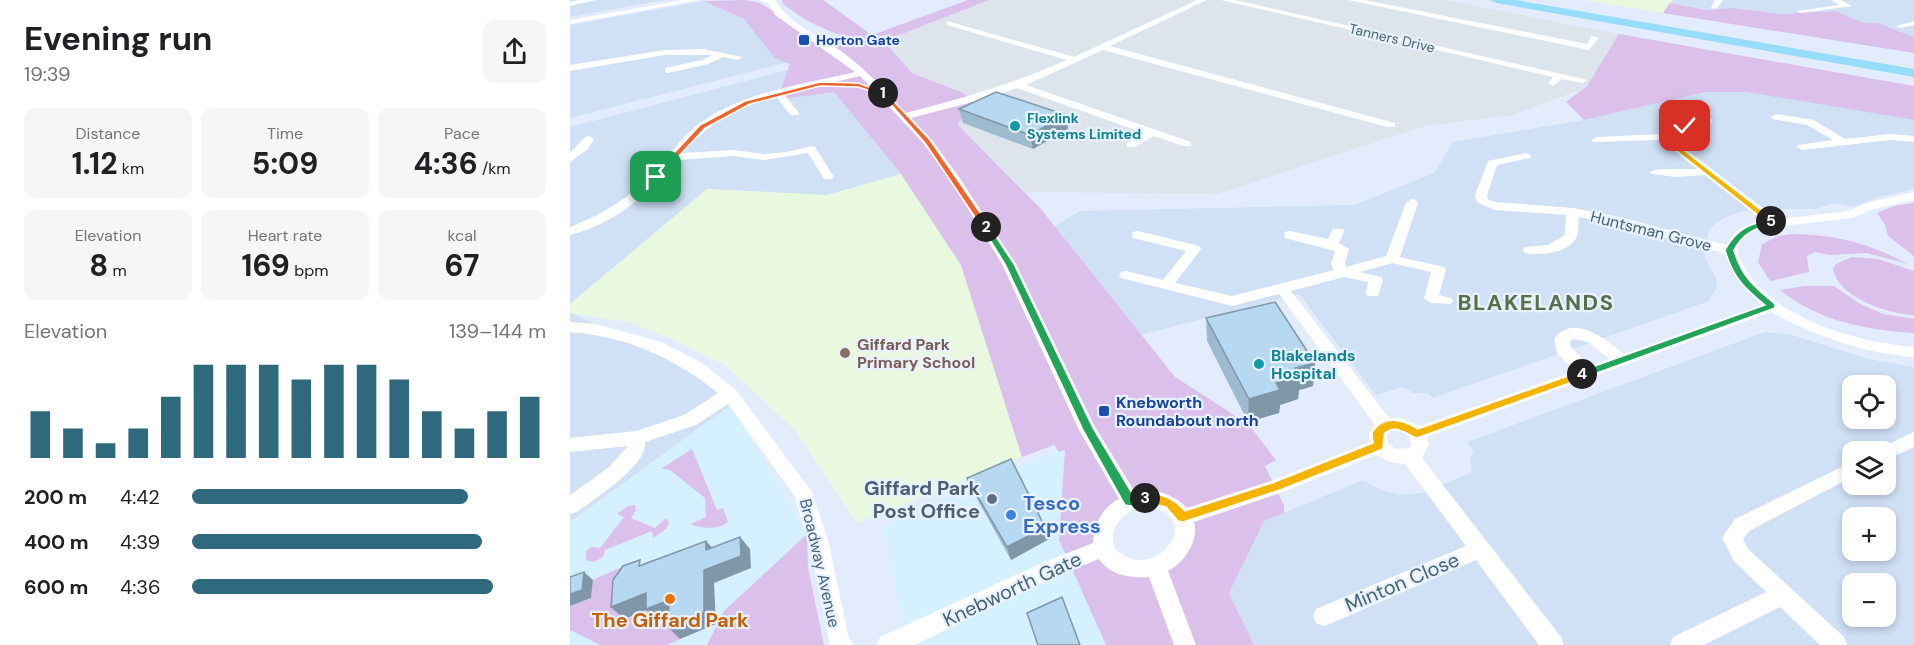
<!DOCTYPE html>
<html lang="en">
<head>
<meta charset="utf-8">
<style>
	body { margin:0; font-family:"DM Sans",sans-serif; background:#f6f6f6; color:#202124; height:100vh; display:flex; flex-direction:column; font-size:22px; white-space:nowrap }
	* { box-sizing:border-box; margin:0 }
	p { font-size:20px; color:#757577 }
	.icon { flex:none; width:33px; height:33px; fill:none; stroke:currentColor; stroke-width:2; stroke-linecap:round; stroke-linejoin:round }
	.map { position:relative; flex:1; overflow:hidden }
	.drawer { display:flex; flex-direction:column; background:#fff; width:570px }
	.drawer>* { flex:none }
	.controls { position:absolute; left:1272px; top:375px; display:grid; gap:12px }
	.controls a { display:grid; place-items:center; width:54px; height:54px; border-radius:12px; background:#fff; box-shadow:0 3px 9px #0003; font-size:30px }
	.pin { position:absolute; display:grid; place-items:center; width:51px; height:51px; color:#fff; margin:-26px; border-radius:12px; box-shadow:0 3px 9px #0006 }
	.km { position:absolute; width:30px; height:30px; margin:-15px; border-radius:50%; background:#222; color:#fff; font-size:16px; line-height:30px; text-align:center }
	.round { display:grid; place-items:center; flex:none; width:63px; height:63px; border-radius:12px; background:#f6f6f6 }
	.headline { display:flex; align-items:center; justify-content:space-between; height:102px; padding:0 24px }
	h1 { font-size:33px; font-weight:700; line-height:45px }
	.stats { display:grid; grid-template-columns:repeat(3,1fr); gap:9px; height:102px; padding:6px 24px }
	.stats div { display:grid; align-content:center; border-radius:12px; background:#f6f6f6; text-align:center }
	.stats b { font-size:30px; font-weight:700 }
	.stats small { font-size:16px; font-weight:400 }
	.stats p { font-size:16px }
	.chart { height:168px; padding:12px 24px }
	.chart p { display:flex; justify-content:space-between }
	.chart svg { width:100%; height:108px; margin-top:6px; stroke:#2f697e; stroke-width:6 }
	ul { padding:0 24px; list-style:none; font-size:20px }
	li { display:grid; grid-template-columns:96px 72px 1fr; align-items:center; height:45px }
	li i { height:15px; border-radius:8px; background:#2f697e }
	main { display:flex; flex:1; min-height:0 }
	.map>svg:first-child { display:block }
</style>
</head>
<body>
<main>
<section class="drawer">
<div class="headline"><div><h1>Evening run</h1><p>19:39</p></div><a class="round"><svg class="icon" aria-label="share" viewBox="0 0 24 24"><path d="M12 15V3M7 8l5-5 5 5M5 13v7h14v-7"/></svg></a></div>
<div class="stats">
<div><p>Distance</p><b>1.12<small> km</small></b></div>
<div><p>Time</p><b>5:09</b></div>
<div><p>Pace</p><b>4:36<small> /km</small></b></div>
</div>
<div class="stats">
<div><p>Elevation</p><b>8<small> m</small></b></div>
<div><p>Heart rate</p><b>169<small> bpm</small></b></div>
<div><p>kcal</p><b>67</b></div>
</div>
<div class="chart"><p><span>Elevation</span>139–144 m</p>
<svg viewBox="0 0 160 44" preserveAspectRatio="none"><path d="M5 44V25M15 44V32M25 44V38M35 44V32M45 44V19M55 44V6M65 44V6M75 44V6M85 44V12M95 44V6M105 44V6M115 44V12M125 44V25M135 44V32M145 44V25M155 44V19"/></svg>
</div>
<ul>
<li><b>200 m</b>4:42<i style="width:78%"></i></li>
<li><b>400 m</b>4:39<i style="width:82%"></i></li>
<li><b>600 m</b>4:36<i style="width:85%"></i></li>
</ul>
</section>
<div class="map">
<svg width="1344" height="645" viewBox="0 0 1344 645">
	<rect width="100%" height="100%" fill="#e2ecfd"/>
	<path fill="#d0e0f5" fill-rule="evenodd" d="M 0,0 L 95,0 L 0,17 Z
		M 1103,0 L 1344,0 L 1344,37 L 1308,23 L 1294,23 L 1266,11 L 1211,14 L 1143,8 L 1136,10 L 1100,3 Z
		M 134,1 L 174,19 L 218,62 L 0,118 L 0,25 Z
		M 218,70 L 209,94 L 264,92 L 331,174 L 257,195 L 137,189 L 0,304 L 0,127 Z
		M 1135,92 L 1176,92 L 1344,120 L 1344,189 L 1305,198 L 1283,207 L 1264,203 L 1246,209 L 1197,209 L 1170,212 L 1158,216 L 1146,223 L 1138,231 L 1135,258 L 1146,278 L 1147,287 L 1139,301 L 863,398 L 858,393 L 843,393 L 833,387 L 806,395 L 729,294 L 570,335 L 483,227 L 510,211 L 785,205 L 864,173 L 883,142 L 1014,120 Z
		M 0,313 L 112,362 L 161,405 L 0,522 Z
		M 1195,332 L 1222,335 L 1298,359 L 1344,367 L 1344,645 L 684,645 L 659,593 L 694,521 L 793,480 L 811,490 L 830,495 L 852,493 L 902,472 L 900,457 L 904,451 L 897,442 ZM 1282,386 L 1316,386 L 1316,418 L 1282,418 ZM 1282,452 L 1316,452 L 1316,484 L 1282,484 ZM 1282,518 L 1316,518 L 1316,550 L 1282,550 ZM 1282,584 L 1316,584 L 1316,616 L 1282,616 Z"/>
	<path fill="#d5f0fe" d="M 161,405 L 237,534 L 154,611 L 137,645 L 0,645 L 0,522 Z
		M 494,448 L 489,540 L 536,645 L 337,645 L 313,527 L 401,487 Z"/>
	<path fill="#dde4ec" d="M 419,0 L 875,0 L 1049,34 L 1017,87 L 943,115 L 855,126 L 647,194 L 456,192 L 387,124 L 408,103 L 391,92 L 342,73 L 313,41 Z"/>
	<path fill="#e8f9df" d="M 1013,0 L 1103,0 L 1093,13 Z
		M 331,174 L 391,265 L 452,457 L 287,523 L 226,431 L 155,365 L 106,341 L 58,322 L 0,313 L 0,304 L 137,189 L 257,195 Z"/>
	<path fill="#dbc0eb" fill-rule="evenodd" d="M 175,0 L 190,3 L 251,41 L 273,36 C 250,28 232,19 213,4 L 212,0 L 253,0 L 302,35 L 398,0 L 419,0 L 314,41 L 342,73 L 391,92 L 409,103 L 387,124 L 471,209 L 605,377 L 658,411 L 683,430 L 706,460 L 695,466 L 714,505 L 714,513 L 694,521 L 659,593 L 684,645 L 536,645 L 489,540 L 495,450 L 489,452 L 484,445 L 452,457 L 391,265 L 331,174 L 264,92 L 213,99 L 209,94 L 220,64 L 205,58 L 174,19 L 134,1 ZM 600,503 L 614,541 L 562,569 L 534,548 L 549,506 Z
		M 1100,3 L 1136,10 L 1162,8 L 1211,14 L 1266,11 L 1294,23 L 1308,23 L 1344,37 L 1344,53 L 1093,13 Z
		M 1049,34 L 1344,86 L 1344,120 L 1176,92 L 1135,92 L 1014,120 L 996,102 L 1017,86 Z
		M 1344,203 L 1344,256 L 1318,236 L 1315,225 L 1307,213 L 1324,206 Z
		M 1223,234 C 1268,235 1298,243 1338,264 L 1297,253 L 1260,255 L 1245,252 L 1237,256 L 1239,272 L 1200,281 L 1188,262 L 1192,244 L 1208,236 Z
		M 1282,257 L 1308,259 L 1344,271 L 1344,315 C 1319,314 1268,298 1263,269 L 1266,264 Z
		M 1234,286 L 1264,286 L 1290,304 L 1313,314 L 1344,319 L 1344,333 C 1295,330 1249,321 1210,290 Z
		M 122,449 L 147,510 L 153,508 L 158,522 C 148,530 132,529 120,524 L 136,517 L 135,498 L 100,470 L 91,469 Z
		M 65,505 L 66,510 L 61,518 L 85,528 L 96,518 L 99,522 L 96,529 L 83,538 L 82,531 L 35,550 L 33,557 L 24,562 L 16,560 L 16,551 L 21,547 L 30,548 L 54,517 L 47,514 L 58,506 Z
		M 237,534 L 238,568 L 254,645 L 137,645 L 154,611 Z
		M 65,561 L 88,605 L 110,612 L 111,638 L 146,624 L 96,645 L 30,645 L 0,630 L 0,606 L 21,598 L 23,580 Z"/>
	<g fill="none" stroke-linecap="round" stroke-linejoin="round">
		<path fill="#fff" fill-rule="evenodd" d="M 9,0 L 26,0 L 0,6 L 0,2 Z
			M 113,0 L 130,0 L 0,24 L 0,20 Z
			M 189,0 L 205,0 C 219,24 249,36 271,51 C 296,69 315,91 336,113 C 394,98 442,84 497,60 L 377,25 L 377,21 L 504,57 L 627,0 L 637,0 L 540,46 L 825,123 L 825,127 L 817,127 L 533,50 L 456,85 L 621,142 L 621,146 L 613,146 L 584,136 L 565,147 L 557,147 L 557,143 L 574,133 L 447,88 L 414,99 L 341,118 L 362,140 L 389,177 L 446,264 L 525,427 L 565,492 C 581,486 605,495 617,508 L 701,481 L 800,442 L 799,432 L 805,425 L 709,294 L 662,306 L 551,278 L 549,275 L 551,272 L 556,271 L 593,280 L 616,251 L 563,238 L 562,235 L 563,232 L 568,231 L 629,246 L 631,249 L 605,283 L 662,296 L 764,270 L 761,264 L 765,251 L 715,238 L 714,235 L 715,232 L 720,231 L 758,239 L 763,229 L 773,229 L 774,232 L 769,243 L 779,249 L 775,264 L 776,267 L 816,256 L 836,203 L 842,199 L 846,200 L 848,203 L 830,257 L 874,267 L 876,270 L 869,295 L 881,298 L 883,301 L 881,304 L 861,303 L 854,298 L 861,272 L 822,263 L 790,272 L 811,277 L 813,280 L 808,296 L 798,296 L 796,293 L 798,282 L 774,277 L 721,291 L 819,418 L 832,418 L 850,426 L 1005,371 L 987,353 L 984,339 C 1004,312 1036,340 1054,354 L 1191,305 L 1166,278 L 1154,253 L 1048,225 L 1009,217 C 1008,222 1009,231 1007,236 C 1001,253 970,256 955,253 L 953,250 L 955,247 L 978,245 L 995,235 L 996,215 L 924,210 L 907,202 L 905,195 L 918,161 L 956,153 L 962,156 L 960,158 L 927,165 L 917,195 L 918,200 L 926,202 L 1003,208 L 1049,217 L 1156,245 C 1164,230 1176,223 1193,221 L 1135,175 L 1106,177 L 1082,174 L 1080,172 C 1087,167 1115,170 1127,169 L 1091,140 L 1023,142 L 1022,140 L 1027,137 L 1091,134 L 1111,124 L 1142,119 L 1142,123 L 1118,128 L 1100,137 L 1207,219 L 1279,211 L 1296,203 L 1344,192 L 1344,200 L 1304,209 L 1282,218 L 1187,229 L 1172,238 L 1167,250 C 1187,315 1283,342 1344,347 L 1344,357 C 1293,353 1246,336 1201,312 L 857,437 L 859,444 L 852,458 L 991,637 L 994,645 L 969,645 L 906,560 L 762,623 L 754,626 L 746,623 L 743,616 L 746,609 L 896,546 L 835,464 L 821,462 L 806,455 L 713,492 L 624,522 C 629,541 615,562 598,571 L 626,645 L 604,645 L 579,577 C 560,578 541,576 529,559 L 486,576 L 345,645 L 307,645 L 310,637 L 472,563 L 523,543 C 524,525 532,507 549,499 L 509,430 L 432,264 L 380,180 L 354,144 L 290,76 L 214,94 L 229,113 L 228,115 L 220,115 L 206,96 C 168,107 138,123 113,153 L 164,150 L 194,154 L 217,152 L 241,146 L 245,147 L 264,177 L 262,179 L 254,179 L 238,153 L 194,160 L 164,156 L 107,160 C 79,194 44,224 0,235 L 0,227 C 31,215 61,197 84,173 C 99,156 111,137 130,123 C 175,91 232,85 285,72 L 205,15 L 199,4 ZM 1004,339 L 1018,342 L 1039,359 L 1019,366 L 1001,347 L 1000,341 ZM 821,431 C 831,430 839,433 841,444 L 839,448 L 826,449 L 818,443 L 817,434 ZM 571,506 C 641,510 587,588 545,549 C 537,527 553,514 571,506 Z
			M 651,0 L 665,0 L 1018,80 L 1013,83 L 992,79 L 983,86 L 978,83 L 983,77 Z
			M 778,0 L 794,0 L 1017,44 L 1022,36 L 1029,38 L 1019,50 Z
			M 1145,0 L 1153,0 L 1147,8 L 1141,8 Z
			M 1261,0 L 1271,0 L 1282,6 L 1231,13 L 1227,11 L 1269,5 Z
			M 1344,21 L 1344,25 L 1330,28 L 1326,26 Z
			M 133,49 L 172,57 L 168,60 L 153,57 L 138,64 L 98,73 L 95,72 L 95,68 L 132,60 L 142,55 L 95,55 L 0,71 L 0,65 L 95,50 Z
			M 1206,114 L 1244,120 L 1275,139 L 1320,134 L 1344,136 L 1344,142 L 1320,140 L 1232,150 L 1227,147 L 1228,145 L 1263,140 L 1237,125 L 1202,119 L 1201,117 Z
			M 19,136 L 24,139 L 18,149 L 0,162 L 0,153 L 15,137 Z
			M 0,322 L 26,324 L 91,342 L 132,363 L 166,390 L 242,492 L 259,544 L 278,635 L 283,645 L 260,645 L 239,544 L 224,495 L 158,404 L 126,425 L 75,442 C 78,465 24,499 7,512 L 0,514 L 0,495 L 39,467 L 58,446 L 0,452 L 0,438 L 66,431 L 114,415 L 148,393 C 103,357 58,337 0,332 Z
			M 1344,432 L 1344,447 L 1316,460 L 1316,452 L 1308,452 L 1310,448 Z
			M 1282,462 L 1282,477 L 1179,531 L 1173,539 L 1178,549 L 1274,637 L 1277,645 L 1250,645 L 1210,607 L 1134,645 L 1100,645 L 1103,637 L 1196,592 L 1164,561 L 1152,538 L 1165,519 Z"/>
		<path fill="#96ddfa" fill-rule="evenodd" d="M 920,0 L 946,0 L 1344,69 L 1344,77 L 926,3 Z"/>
	</g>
	<path fill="#9dbace" d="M 389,109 L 496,115 L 498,129 L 463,149 L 393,123 Z
		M 636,318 L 745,363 L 743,386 L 729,390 L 728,399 L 710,405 L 709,413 L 678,422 L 637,341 Z
		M 397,478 L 475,527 L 479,539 L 441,560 L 402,490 Z"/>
	<path fill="#7f97a8" d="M 496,115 L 498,129 L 463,149 L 460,135 Z
		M 745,363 L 743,386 L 729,390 L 728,399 L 710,405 L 709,413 L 678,422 L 679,399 L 706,383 L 725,368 Z
		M 475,527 L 479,539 L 441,560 L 437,547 Z
		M 170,537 L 180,549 L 181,568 L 144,583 L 146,624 L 110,639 L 98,627 L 134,570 Z
		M 136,541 L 147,553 L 136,550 Z
		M 14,572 L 23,580 L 21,598 L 0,606 L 0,594 Z
		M 76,593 L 99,600 L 110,612 L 88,621 L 76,610 L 54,619 L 41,607 Z"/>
	<path fill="#b6d8f0" stroke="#7f97a8" stroke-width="1.5" d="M 426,92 L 496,115 L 460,135 L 389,109 Z
		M 705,302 L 745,363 L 725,368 L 730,376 L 706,383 L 710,390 L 679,399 L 636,318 Z
		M 441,459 L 475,527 L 437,547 L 397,478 Z
		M 170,537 L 171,556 L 134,570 L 134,612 L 98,627 L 99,600 L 76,609 L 76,593 L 41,607 L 43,580 L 53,566 L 70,560 L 69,566 L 136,541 L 136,550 Z
		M 14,572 L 12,590 L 0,594 L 0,577 Z
		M 492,597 L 510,645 L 468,645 L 457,613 Z"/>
	<path fill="#f0652b" stroke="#fff" stroke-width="1.5" d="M 250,82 L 288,83 L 316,93 L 313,95 L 288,87 L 250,86 L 180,104 L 135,128 L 88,178 L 82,177 L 130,125 L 175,101 Z"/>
	<path fill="#f0652b" stroke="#fff" stroke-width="1.5" d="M 310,92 L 315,92 L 360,140 L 420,227 L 419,229 L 413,229 L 355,143 Z"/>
	<path fill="#22a559" stroke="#fff" stroke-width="1.5" d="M 416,225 L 419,226 L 444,264 L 523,428 L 563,495 L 580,494 L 582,498 L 580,501 L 560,506 L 555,505 L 513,430 L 435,264 L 412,227 Z"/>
	<path fill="#f5b400" stroke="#fff" stroke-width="1.5" d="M 1012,371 L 1016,372 L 1016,377 L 847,438 C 835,434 826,423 814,434 L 813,449 L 710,490 L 613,522 L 608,521 L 596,507 L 571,501 L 569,498 L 575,493 C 593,494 603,498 615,511 L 702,483 L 803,443 L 802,432 C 815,414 832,420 848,429 Z"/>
	<path fill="#22a559" stroke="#fff" stroke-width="1.5" d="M 1201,219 L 1204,220 L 1204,223 C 1186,228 1173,233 1164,250 C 1171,276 1184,287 1205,304 L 1205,308 L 1016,377 L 1008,377 L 1008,372 L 1195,305 C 1174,288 1162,276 1155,250 C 1167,228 1178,225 1201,219 Z"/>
	<path fill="#f5b400" stroke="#fff" stroke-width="1.5" d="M 1115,124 L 1118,127 L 1098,138 L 1204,220 L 1204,223 L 1198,223 L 1089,137 Z"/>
	<g fill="#1a4fb4" stroke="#e9f1ff" stroke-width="2">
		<rect x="228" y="34" width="12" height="12" rx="3"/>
		<rect x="528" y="405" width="12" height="12" rx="3"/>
	</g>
	<g fill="#0f9aa8" stroke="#e9f1ff" stroke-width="2">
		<circle cx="445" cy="126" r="6"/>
		<circle cx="689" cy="364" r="6"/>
	</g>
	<circle fill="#8d6e63" stroke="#e9f1ff" stroke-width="2" cx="275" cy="353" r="6"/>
	<circle fill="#5c6f8a" stroke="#e9f1ff" stroke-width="2" cx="422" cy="499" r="6"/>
	<circle fill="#3f7fe0" stroke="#e9f1ff" stroke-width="2" cx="441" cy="515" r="6"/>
	<circle fill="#e8710a" stroke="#e9f1ff" stroke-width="2" cx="100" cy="599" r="6"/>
	<g text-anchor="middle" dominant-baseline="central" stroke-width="4.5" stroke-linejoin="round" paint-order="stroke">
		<g font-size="14" fill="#476475" stroke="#e9f1ff">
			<text transform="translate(822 38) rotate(13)">Tanners Drive</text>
		</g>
		<g font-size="14" font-weight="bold" fill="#164399" stroke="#e9f1ff" text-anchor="start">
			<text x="246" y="40">Horton Gate</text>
		</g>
		<g font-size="14" font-weight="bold" fill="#0d838f" stroke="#e9f1ff" text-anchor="start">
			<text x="457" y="118">Flexlink<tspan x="457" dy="16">Systems Limited</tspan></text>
		</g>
		<g font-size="16" fill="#476475" stroke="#e9f1ff">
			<text transform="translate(1081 231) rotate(14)">Huntsman Grove</text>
			<text transform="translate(250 563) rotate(77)">Broadway Avenue</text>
		</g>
		<g font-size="16" font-weight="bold" fill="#785e54" stroke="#e9f1ff" text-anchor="start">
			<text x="287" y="344">Giffard Park<tspan x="287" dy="18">Primary School</tspan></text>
		</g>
		<g font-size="16" font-weight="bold" fill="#0d838f" stroke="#e9f1ff" text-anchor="start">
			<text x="701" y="355">Blakelands<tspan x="701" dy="18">Hospital</tspan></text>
		</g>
		<g font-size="16" font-weight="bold" fill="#164399" stroke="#e9f1ff" text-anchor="start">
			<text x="546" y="402">Knebworth<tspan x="546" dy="18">Roundabout north</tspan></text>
		</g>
		<g font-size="20" font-weight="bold" fill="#4e5e75" stroke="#e9f1ff" text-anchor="end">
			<text x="410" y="488">Giffard Park<tspan x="410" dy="23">Post Office</tspan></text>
		</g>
		<g font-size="20" font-weight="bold" fill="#366cbe" stroke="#e9f1ff" text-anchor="start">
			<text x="453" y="503">Tesco<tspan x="453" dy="23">Express</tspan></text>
		</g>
		<g font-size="20" fill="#476475" stroke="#e9f1ff">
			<text transform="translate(832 582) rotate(-23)">Minton Close</text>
			<text transform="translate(442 589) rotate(-25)">Knebworth Gate</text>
		</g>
		<g font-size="20" font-weight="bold" fill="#c56008" stroke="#e9f1ff">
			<text x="100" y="620">The Giffard Park</text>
		</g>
		<g font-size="22" font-weight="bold" letter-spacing="1.5" fill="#56704a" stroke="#e9f1ff">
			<text x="966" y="302">BLAKELANDS</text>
		</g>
	</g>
</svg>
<div class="controls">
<a><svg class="icon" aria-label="locate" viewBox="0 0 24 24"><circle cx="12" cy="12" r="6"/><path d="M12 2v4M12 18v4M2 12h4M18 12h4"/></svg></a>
<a><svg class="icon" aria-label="layers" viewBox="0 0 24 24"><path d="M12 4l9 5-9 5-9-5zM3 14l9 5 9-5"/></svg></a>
<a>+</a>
<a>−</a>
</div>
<div class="pin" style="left:86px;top:177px;background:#1e9e55"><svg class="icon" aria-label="arrive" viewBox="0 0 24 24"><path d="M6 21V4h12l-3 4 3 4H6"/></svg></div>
<div class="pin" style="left:1115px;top:126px;background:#d93025"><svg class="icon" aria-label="check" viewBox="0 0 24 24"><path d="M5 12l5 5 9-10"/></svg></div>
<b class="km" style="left:313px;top:93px">1</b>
<b class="km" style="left:416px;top:227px">2</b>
<b class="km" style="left:575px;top:498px">3</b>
<b class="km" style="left:1012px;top:374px">4</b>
<b class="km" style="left:1201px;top:221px">5</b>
</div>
</main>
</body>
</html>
